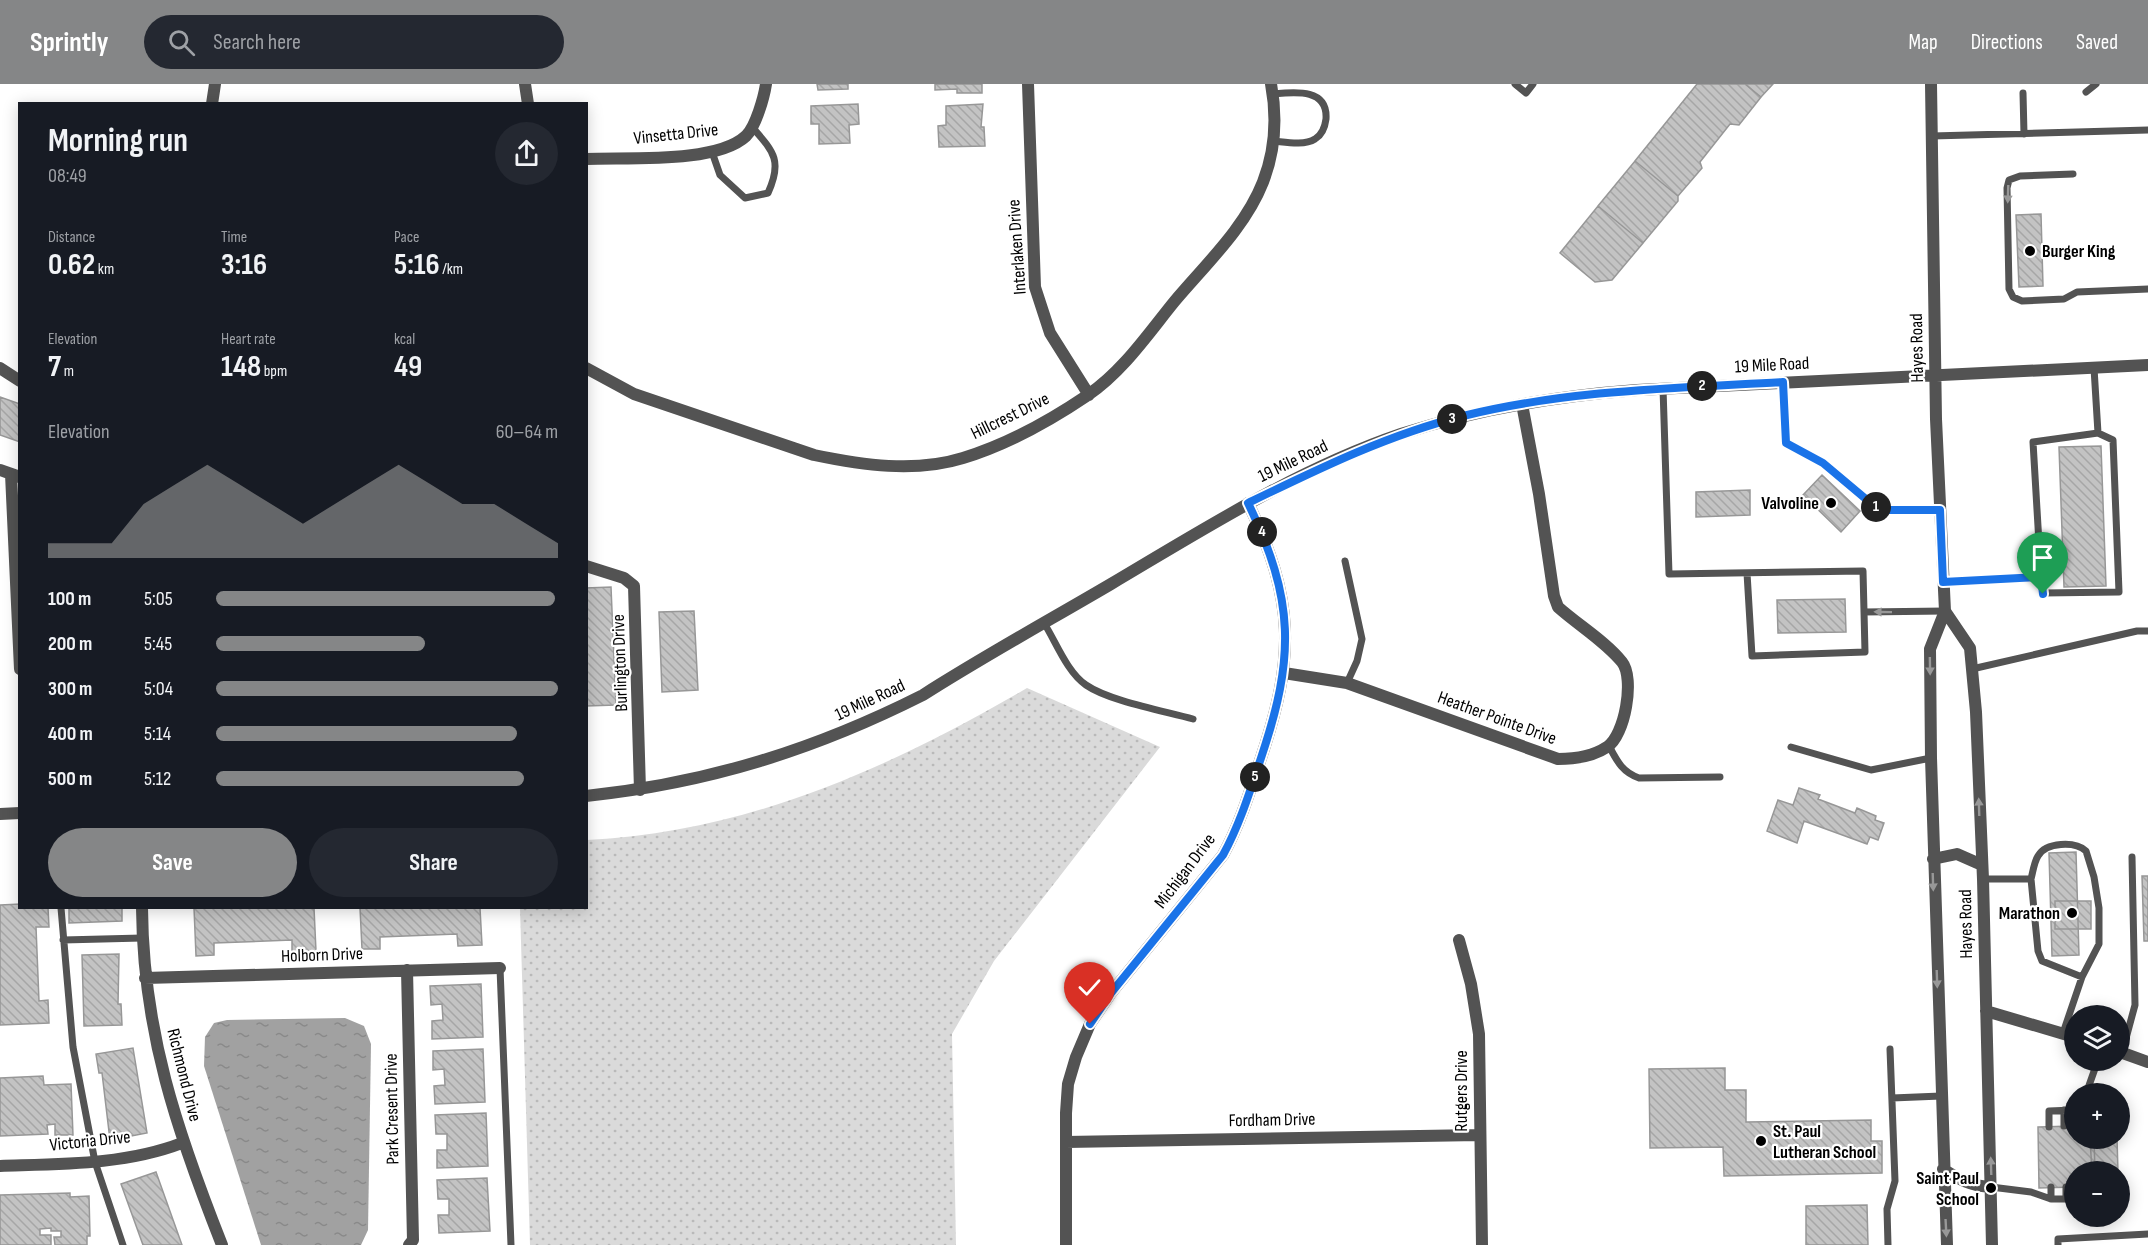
<!DOCTYPE html>
<html lang="en">
<head>
<meta charset="utf-8">
<style>
	body { margin:0; font-family:"Sofia Sans Condensed",sans-serif; background:#242831; color:#f1f3f6; height:100vh; display:flex; flex-direction:column; font-size:22px; white-space:nowrap }
	* { box-sizing:border-box; margin:0 }
	p { font-size:20px; color:#9ea1a6 }
	.icon { flex:none; width:33px; height:33px; fill:none; stroke:currentColor; stroke-width:2; stroke-linecap:round; stroke-linejoin:round }
	.map { position:relative; flex:1; overflow:hidden }
	.sheet { position:absolute; left:18px; top:18px; width:570px; height:807px; display:flex; flex-direction:column; background:#171b24; border-radius:0px; box-shadow:0 3px 15px #0003 }
	.sheet>* { flex:none }
	.tools { position:absolute; left:2064px; top:921px; display:grid; gap:12px }
	.tools a { display:grid; place-items:center; width:66px; height:66px; border-radius:50%; background:#171b24; box-shadow:0 3px 15px #0003; font-size:30px }
	.pin { position:absolute; display:grid; place-items:center; width:51px; height:51px; color:#fff; margin:-62px -26px; border-radius:50% 50% 50% 0; rotate:-45deg; box-shadow:0 0 6px #0007 }
	.pin .icon { rotate:45deg }
	.km { position:absolute; width:30px; height:30px; margin:-15px; border-radius:50%; background:#222; color:#fff; font-size:16px; line-height:30px; text-align:center }
	.round { display:grid; place-items:center; flex:none; width:63px; height:63px; border-radius:32px; background:#242831 }
	.overview { display:flex; align-items:center; justify-content:space-between; height:102px; padding:0 30px }
	h1 { font-size:33px; font-weight:700; line-height:45px }
	.stats { display:grid; grid-template-columns:repeat(3,1fr); gap:9px; height:102px; padding:6px 30px }
	.stats div { display:grid; align-content:center }
	.stats b { font-size:30px; font-weight:700 }
	.stats small { font-size:16px; font-weight:400 }
	.stats p { font-size:16px }
	.chart { height:168px; padding:12px 30px }
	.chart p { display:flex; justify-content:space-between }
	.chart svg { width:100%; height:108px; margin-top:6px; fill:#858687; opacity:.7 }
	.cta { display:flex; gap:12px; margin-top:auto; padding:12px 30px }
	.cta a { flex:1; height:69px; border-radius:36px; background:#858687; color:#fff; font-size:24px; font-weight:700; line-height:69px; text-align:center }
	.cta a+a { background:#242831; color:#f1f3f6 }
	ul { padding:0 30px; list-style:none; font-size:20px }
	li { display:grid; grid-template-columns:96px 72px 1fr; align-items:center; height:45px }
	li i { height:15px; border-radius:8px; background:#858687 }
	header { display:flex; align-items:center; gap:36px; box-sizing:border-box; height:84px; padding:0 30px; background:#858687; color:#fff }
	header strong { font-size:28px }
	nav { display:flex; gap:33px; margin-inline-start:auto; font-size:21px }
	.search { width:420px; height:54px; background:#242831; display:flex; align-items:center; gap:15px; box-sizing:border-box; padding:0 21px; border-radius:33px; color:#9ea1a6; font-size:22px }
	.map>svg:first-child { display:block }
</style>
</head>
<body>
<header>
<strong>Sprintly</strong>
<div class="search"><svg class="icon" aria-label="search" viewBox="0 0 24 24"><circle cx="10" cy="10" r="6"/><path d="M15 15l6 6"/></svg>Search here</div>
<nav><a>Map</a><a>Directions</a><a>Saved</a></nav>
</header>
<div class="map">
<svg width="2148" height="1161" viewBox="0 0 2148 1161">
	<defs>
		<pattern id="grass-dots" width="8" height="8" patternUnits="userSpaceOnUse" patternTransform="scale(1.5)"><rect width="8" height="8" fill="#dadada"/><path d="M2 2h.1M6 6h.1" fill="none" stroke="#b9b9b9" stroke-width="1.8" stroke-linecap="round"/></pattern>
		<pattern id="water-ripples" width="26" height="14" patternUnits="userSpaceOnUse" patternTransform="scale(1.5)"><rect width="26" height="14" fill="#a1a1a1"/><path d="M2 4q2-2 4 0t4 0M15 11q2-2 4 0t4 0" fill="none" stroke="#898989"/></pattern>
		<pattern id="building-back-hatch" width="6" height="6" patternUnits="userSpaceOnUse" patternTransform="scale(1.5)"><rect width="6" height="6" fill="#c3c3c3"/><path d="M-1 5l2 2M0 0l6 6M5-1l2 2" fill="none" stroke="#a6a6a6"/></pattern>
	</defs>
	<rect width="100%" height="100%" fill="#fff"/>
	<path fill="url(#grass-dots)" d="M 1027,604 L 1160,663 L 994,877 L 952,950 L 956,1161 L 530,1161 L 520,824 L 586,824 L 587,756 C 748,748 890,684 1027,604 Z"/>
	<path fill="url(#water-ripples)" d="M 345,934 L 364,942 L 371,960 L 368,1146 L 361,1161 L 261,1161 L 204,982 L 205,953 L 214,939 L 227,936 Z"/>
	<path fill="url(#building-back-hatch)" stroke="#979797" stroke-width="1.5" d="M 817,0 L 848,0 L 848,5 L 818,6 Z
		M 935,0 L 982,0 L 982,9 L 957,9 L 957,5 L 935,6 Z
		M 1697,0 L 1745,0 L 1761,13 L 1739,41 L 1730,40 L 1700,78 L 1702,84 L 1678,112 L 1635,77 Z
		M 1745,0 L 1773,0 L 1761,13 Z
		M 858,20 L 859,40 L 849,41 L 850,59 L 819,60 L 819,40 L 811,40 L 811,22 Z
		M 983,20 L 981,43 L 984,43 L 985,62 L 939,63 L 938,42 L 946,41 L 946,22 Z
		M 1635,77 L 1678,112 L 1678,117 L 1643,159 L 1598,122 Z
		M 1598,122 L 1643,159 L 1612,196 L 1595,198 L 1560,169 Z
		M 2041,130 L 2043,202 L 2019,203 L 2016,131 Z
		M 0,313 L 20,320 L 20,358 L 0,351 Z
		M 2101,362 L 2106,502 L 2064,503 L 2059,363 Z
		M 1822,391 L 1860,427 L 1841,448 L 1803,411 Z
		M 1750,406 L 1750,431 L 1696,433 L 1696,408 Z
		M 611,503 L 616,621 L 586,622 L 586,504 Z
		M 1845,515 L 1846,548 L 1778,549 L 1777,516 Z
		M 694,527 L 698,606 L 662,608 L 659,528 Z
		M 1799,704 L 1820,711 L 1818,715 L 1855,729 L 1857,724 L 1876,732 L 1875,736 L 1884,739 L 1878,756 L 1870,753 L 1867,760 L 1804,737 L 1797,759 L 1767,747 L 1778,716 L 1793,721 Z
		M 2076,768 L 2079,871 L 2052,872 L 2049,769 Z
		M 2142,792 L 2148,792 L 2148,857 L 2144,857 Z
		M 2055,817 L 2091,817 L 2091,845 L 2055,845 Z
		M 20,820 L 20,824 L 48,824 L 49,843 L 36,843 L 39,917 L 48,916 L 49,939 L 0,941 L 0,821 Z
		M 69,824 L 122,824 L 122,837 L 69,839 Z
		M 194,824 L 314,824 L 316,867 L 292,868 L 292,856 L 214,859 L 214,871 L 196,872 Z
		M 360,824 L 480,824 L 482,861 L 458,862 L 457,850 L 380,853 L 380,865 L 362,865 Z
		M 119,870 L 118,920 L 121,920 L 122,941 L 84,942 L 82,871 Z
		M 481,900 L 483,953 L 432,955 L 432,937 L 443,936 L 442,920 L 431,921 L 430,902 Z
		M 133,964 L 147,1049 L 110,1056 L 102,989 L 99,989 L 96,970 Z
		M 483,965 L 485,1018 L 435,1020 L 434,1002 L 445,1001 L 444,985 L 433,986 L 433,967 Z
		M 1725,984 L 1725,1006 L 1746,1006 L 1746,1038 L 1871,1036 L 1871,1057 L 1882,1057 L 1882,1089 L 1724,1092 L 1723,1063 L 1650,1064 L 1649,985 Z
		M 43,992 L 44,1001 L 71,1000 L 73,1051 L 55,1051 L 55,1040 L 47,1041 L 48,1050 L 0,1052 L 0,994 Z
		M 486,1029 L 488,1082 L 437,1084 L 437,1066 L 447,1066 L 447,1050 L 436,1050 L 435,1031 Z
		M 2074,1042 L 2074,1054 L 2094,1054 L 2095,1088 L 2074,1088 L 2074,1103 L 2039,1104 L 2038,1043 Z
		M 2090,1054 L 2117,1054 L 2118,1088 L 2092,1088 Z
		M 156,1088 L 182,1161 L 143,1161 L 121,1100 Z
		M 487,1094 L 490,1147 L 439,1149 L 438,1131 L 449,1131 L 449,1115 L 438,1115 L 437,1096 Z
		M 70,1109 L 70,1113 L 89,1112 L 90,1152 L 87,1152 L 87,1161 L 55,1161 L 54,1153 L 61,1153 L 61,1147 L 51,1147 L 51,1144 L 40,1145 L 40,1151 L 51,1151 L 51,1161 L 0,1161 L 0,1111 Z
		M 1867,1121 L 1868,1161 L 1806,1161 L 1806,1122 Z"/>
	<g fill="none" stroke-linecap="round" stroke-linejoin="round">
		<path stroke="#535353" stroke-width="7" d="M 1515,0 L 1526,9 L 1533,0
			M 2086,8 L 2096,0
			M 2023,9 L 2024,50
			M 1273,10 C 1295,8 1328,4 1326,35 C 1325,43 1322,51 1315,55 C 1304,62 1285,58 1273,57
			M 1932,52 L 2148,46
			M 712,68 L 720,91 L 745,114 L 768,109 C 783,76 773,67 752,43
			M 2073,90 L 2020,92 L 2009,96 L 2007,104 L 2009,205 L 2013,213 L 2022,217 L 2064,215 L 2077,208 L 2148,205
			M 1783,298 L 1786,359 L 1823,379 L 1879,426 L 1940,425
			M 1663,304 L 1669,490 L 1863,487 L 1865,568 L 1752,572 L 1747,489
			M 1345,477 L 1362,555 L 1357,577 L 1347,599
			M 2041,493 L 2033,358 L 2098,349
			M 1943,498 L 2041,493 L 2043,509 L 2119,508 L 2113,356 L 2098,349 L 2094,284
			M 1864,528 L 1945,527
			M 1044,539 C 1056,558 1067,588 1086,601 C 1109,617 1164,627 1193,635
			M 1972,585 L 2137,547 L 2148,547
			M 1609,662 C 1617,677 1622,688 1639,694 L 1720,693
			M 1791,663 L 1871,686 L 1931,674
			M 1983,795 L 2031,795 C 2033,788 2034,778 2038,772 C 2046,758 2075,757 2086,767 L 2094,793 L 2099,824 L 2099,860 L 2082,893 L 2063,949
			M 2031,795 L 2038,867 L 2042,877 L 2082,893
			M 61,824 L 73,963 L 95,1078 L 123,1161
			M 63,856 L 142,854
			M 500,884 L 511,1161
			M 2122,969 L 2135,921 L 2132,773
			M 2086,1010 L 2098,976
			M 1892,1014 L 1941,1012
			M 2064,1026 L 2064,1042
			M 2049,1043 L 2049,1027 L 2074,1026
			M 1991,1103 L 2031,1108 L 2051,1115 L 2051,1103
			M 2066,1103 L 2066,1115
			M 2051,1115 L 2074,1115
			M 1888,1161 L 1887,1125 L 1895,1097 L 1890,965
			M 2058,1161 L 2058,1155 L 2148,1150"/>
		<path stroke="#535353" stroke-width="12" d="M 525,0 L 528,20
			M 1028,0 L 1035,203 L 1050,249 L 1089,311
			M 212,20 L 215,0
			M 586,75 C 626,73 716,80 746,52 C 756,42 764,13 766,0
			M 0,284 L 20,297
			M 586,284 L 634,310 L 814,371 C 862,381 915,389 963,374 C 1006,361 1051,336 1088,311 C 1123,287 1148,250 1174,218 C 1205,181 1245,144 1263,98 C 1275,67 1277,32 1271,0
			M 0,386 L 20,393
			M 11,390 L 20,585
			M 586,482 L 624,494 L 634,502 L 640,706
			M 1284,589 L 1347,599 L 1558,675 C 1575,675 1592,673 1607,663 C 1625,652 1635,594 1622,578 C 1605,557 1578,541 1558,523 L 1554,512 L 1539,410 L 1522,320
			M 142,824 C 143,948 177,1047 222,1161
			M 1459,856 L 1471,900 L 1479,950 L 1482,1161
			M 407,886 L 413,1156 L 409,1161
			M 145,894 L 500,884
			M 1066,1058 L 1479,1051
			M 0,1082 C 60,1080 125,1081 182,1059
			M 1066,1161 L 1066,1029 L 1068,1000 L 1076,973 L 1090,940 L 1111,909 L 1223,771 C 1240,740 1250,707 1261,674 C 1295,573 1295,516 1248,419"/>
		<path stroke="#535353" stroke-width="12" d="M 1931,0 L 1936,335 L 1945,527 L 1930,565 L 1931,674 L 1947,1161
			M 1945,527 L 1970,564 L 1976,628 L 1983,795 L 1992,1161
			M 586,712 C 708,699 814,666 923,611 C 984,572 1048,537 1111,500 C 1204,445 1298,385 1401,350 C 1478,325 1557,312 1637,306 L 2148,281
			M 0,730 L 20,729
			M 1933,775 L 1957,770 L 1982,781
			M 1986,927 L 2074,953
			M 2120,968 L 2148,978
			M 1943,1085 C 1960,1096 1971,1102 1991,1103"/>
	</g>
	<defs><path id="oneway-solid" d="M-6-.8H1V-3.2L6.5 0L1 3.2V.8H-6Z" transform="scale(1.5)"/></defs>
	<g fill="#989898">
		<use href="#oneway-solid" transform="translate(2008 110) rotate(92)"/>
		<use href="#oneway-solid" transform="translate(1883 528) rotate(-179)"/>
		<use href="#oneway-solid" transform="translate(1930 582) rotate(89)"/>
		<use href="#oneway-solid" transform="translate(1979 723) rotate(-92)"/>
		<use href="#oneway-solid" transform="translate(1933 798) rotate(88)"/>
		<use href="#oneway-solid" transform="translate(1937 895) rotate(88)"/>
		<use href="#oneway-solid" transform="translate(1991 1082) rotate(-92)"/>
		<use href="#oneway-solid" transform="translate(1946 1144) rotate(87)"/>
	</g>
	<g fill="none" stroke-linecap="round" stroke-linejoin="round">
		<g stroke="#fff" stroke-width="12">
			<path id="route" d="M 1090,940 L 1111,909 L 1223,771 C 1240,740 1250,707 1261,674 C 1295,573 1295,516 1248,419 C 1318,385 1387,351 1463,332 C 1568,306 1676,304 1783,298 L 1786,359 L 1823,379 L 1879,426 L 1940,426 L 1943,498 L 2041,493 L 2043,510"/>
		</g>
		<use href="#route" stroke="#1a73e8" stroke-width="8"/>
	</g>
	<g fill="#000" stroke="#fff" stroke-width="2">
		<circle cx="2030" cy="167" r="6"/>
		<circle cx="1831" cy="419" r="6"/>
		<circle cx="2072" cy="829" r="6"/>
		<circle cx="1761" cy="1057" r="6"/>
		<circle cx="1991" cy="1104" r="6"/>
	</g>
	<g text-anchor="middle" dominant-baseline="central" stroke-width="4.5" stroke-linejoin="round" paint-order="stroke">
		<g font-size="18" fill="#000" stroke="#fff">
			<text transform="translate(676 50) rotate(-6)">Vinsetta Drive</text>
			<text transform="translate(1017 163) rotate(-94)">Interlaken Drive</text>
			<text transform="translate(1917 264) rotate(-91)">Hayes Road</text>
			<text transform="translate(1772 281) rotate(-3)">19 Mile Road</text>
			<text transform="translate(1010 332) rotate(-26)">Hillcrest Drive</text>
			<text transform="translate(1293 377) rotate(-26)">19 Mile Road</text>
			<text transform="translate(620 579) rotate(-92)">Burlington Drive</text>
			<text transform="translate(870 616) rotate(-25)">19 Mile Road</text>
			<text transform="translate(1497 634) rotate(20)">Heather Pointe Drive</text>
			<text transform="translate(1185 787) rotate(-53)">Michigan Drive</text>
			<text transform="translate(1966 840) rotate(-91)">Hayes Road</text>
			<text transform="translate(322 871) rotate(-2)">Holborn Drive</text>
			<text transform="translate(184 991) rotate(76)">Richmond Drive</text>
			<text transform="translate(1461 1007) rotate(-90)">Rutgers Drive</text>
			<text transform="translate(392 1025) rotate(-91)">Park Cresent Drive</text>
			<text transform="translate(1272 1036) rotate(-1)">Fordham Drive</text>
			<text transform="translate(90 1057) rotate(-6)">Victoria Drive</text>
		</g>
		<g font-size="18" font-weight="bold" fill="#000" stroke="#fff" text-anchor="end">
			<text x="2042" y="167" text-anchor="start">Burger King</text>
			<text x="1819" y="419">Valvoline</text>
			<text x="2060" y="829">Marathon</text>
			<text x="1773" y="1047" text-anchor="start">St. Paul<tspan x="1773" dy="21">Lutheran School</tspan></text>
			<text x="1979" y="1094">Saint Paul<tspan x="1979" dy="21">School</tspan></text>
		</g>
	</g>
</svg>
<div class="tools">
<a><svg class="icon" aria-label="layers" viewBox="0 0 24 24"><path d="M12 4l9 5-9 5-9-5zM3 14l9 5 9-5"/></svg></a>
<a>+</a>
<a>−</a>
</div>
<div class="pin" style="left:2043px;top:510px;background:#1e9e55"><svg class="icon" aria-label="arrive" viewBox="0 0 24 24"><path d="M6 21V4h12l-3 4 3 4H6"/></svg></div>
<div class="pin" style="left:1090px;top:940px;background:#d93025"><svg class="icon" aria-label="check" viewBox="0 0 24 24"><path d="M5 12l5 5 9-10"/></svg></div>
<b class="km" style="left:1876px;top:423px">1</b>
<b class="km" style="left:1702px;top:302px">2</b>
<b class="km" style="left:1452px;top:335px">3</b>
<b class="km" style="left:1262px;top:448px">4</b>
<b class="km" style="left:1255px;top:693px">5</b>
<section class="sheet">
<div class="overview"><div><h1>Morning run</h1><p>08:49</p></div><a class="round"><svg class="icon" aria-label="share" viewBox="0 0 24 24"><path d="M12 15V3M7 8l5-5 5 5M5 13v7h14v-7"/></svg></a></div>
<div class="stats">
<div><p>Distance</p><b>0.62<small> km</small></b></div>
<div><p>Time</p><b>3:16</b></div>
<div><p>Pace</p><b>5:16<small> /km</small></b></div>
</div>
<div class="stats">
<div><p>Elevation</p><b>7<small> m</small></b></div>
<div><p>Heart rate</p><b>148<small> bpm</small></b></div>
<div><p>kcal</p><b>49</b></div>
</div>
<div class="chart"><p><span>Elevation</span>60–64 m</p>
<svg viewBox="0 0 160 44" preserveAspectRatio="none"><path d="M0 44V38L10 38L20 38L30 22L40 14L50 6L60 14L70 22L80 30L90 22L100 14L110 6L120 14L130 22L140 22L150 30L160 38V44z"/></svg>
</div>
<ul>
<li><b>100 m</b>5:05<i style="width:99%"></i></li>
<li><b>200 m</b>5:45<i style="width:61%"></i></li>
<li><b>300 m</b>5:04<i style="width:100%"></i></li>
<li><b>400 m</b>5:14<i style="width:88%"></i></li>
<li><b>500 m</b>5:12<i style="width:90%"></i></li>
</ul>
<div class="cta"><a>Save</a><a>Share</a></div>
</section>
</div>
</body>
</html>
